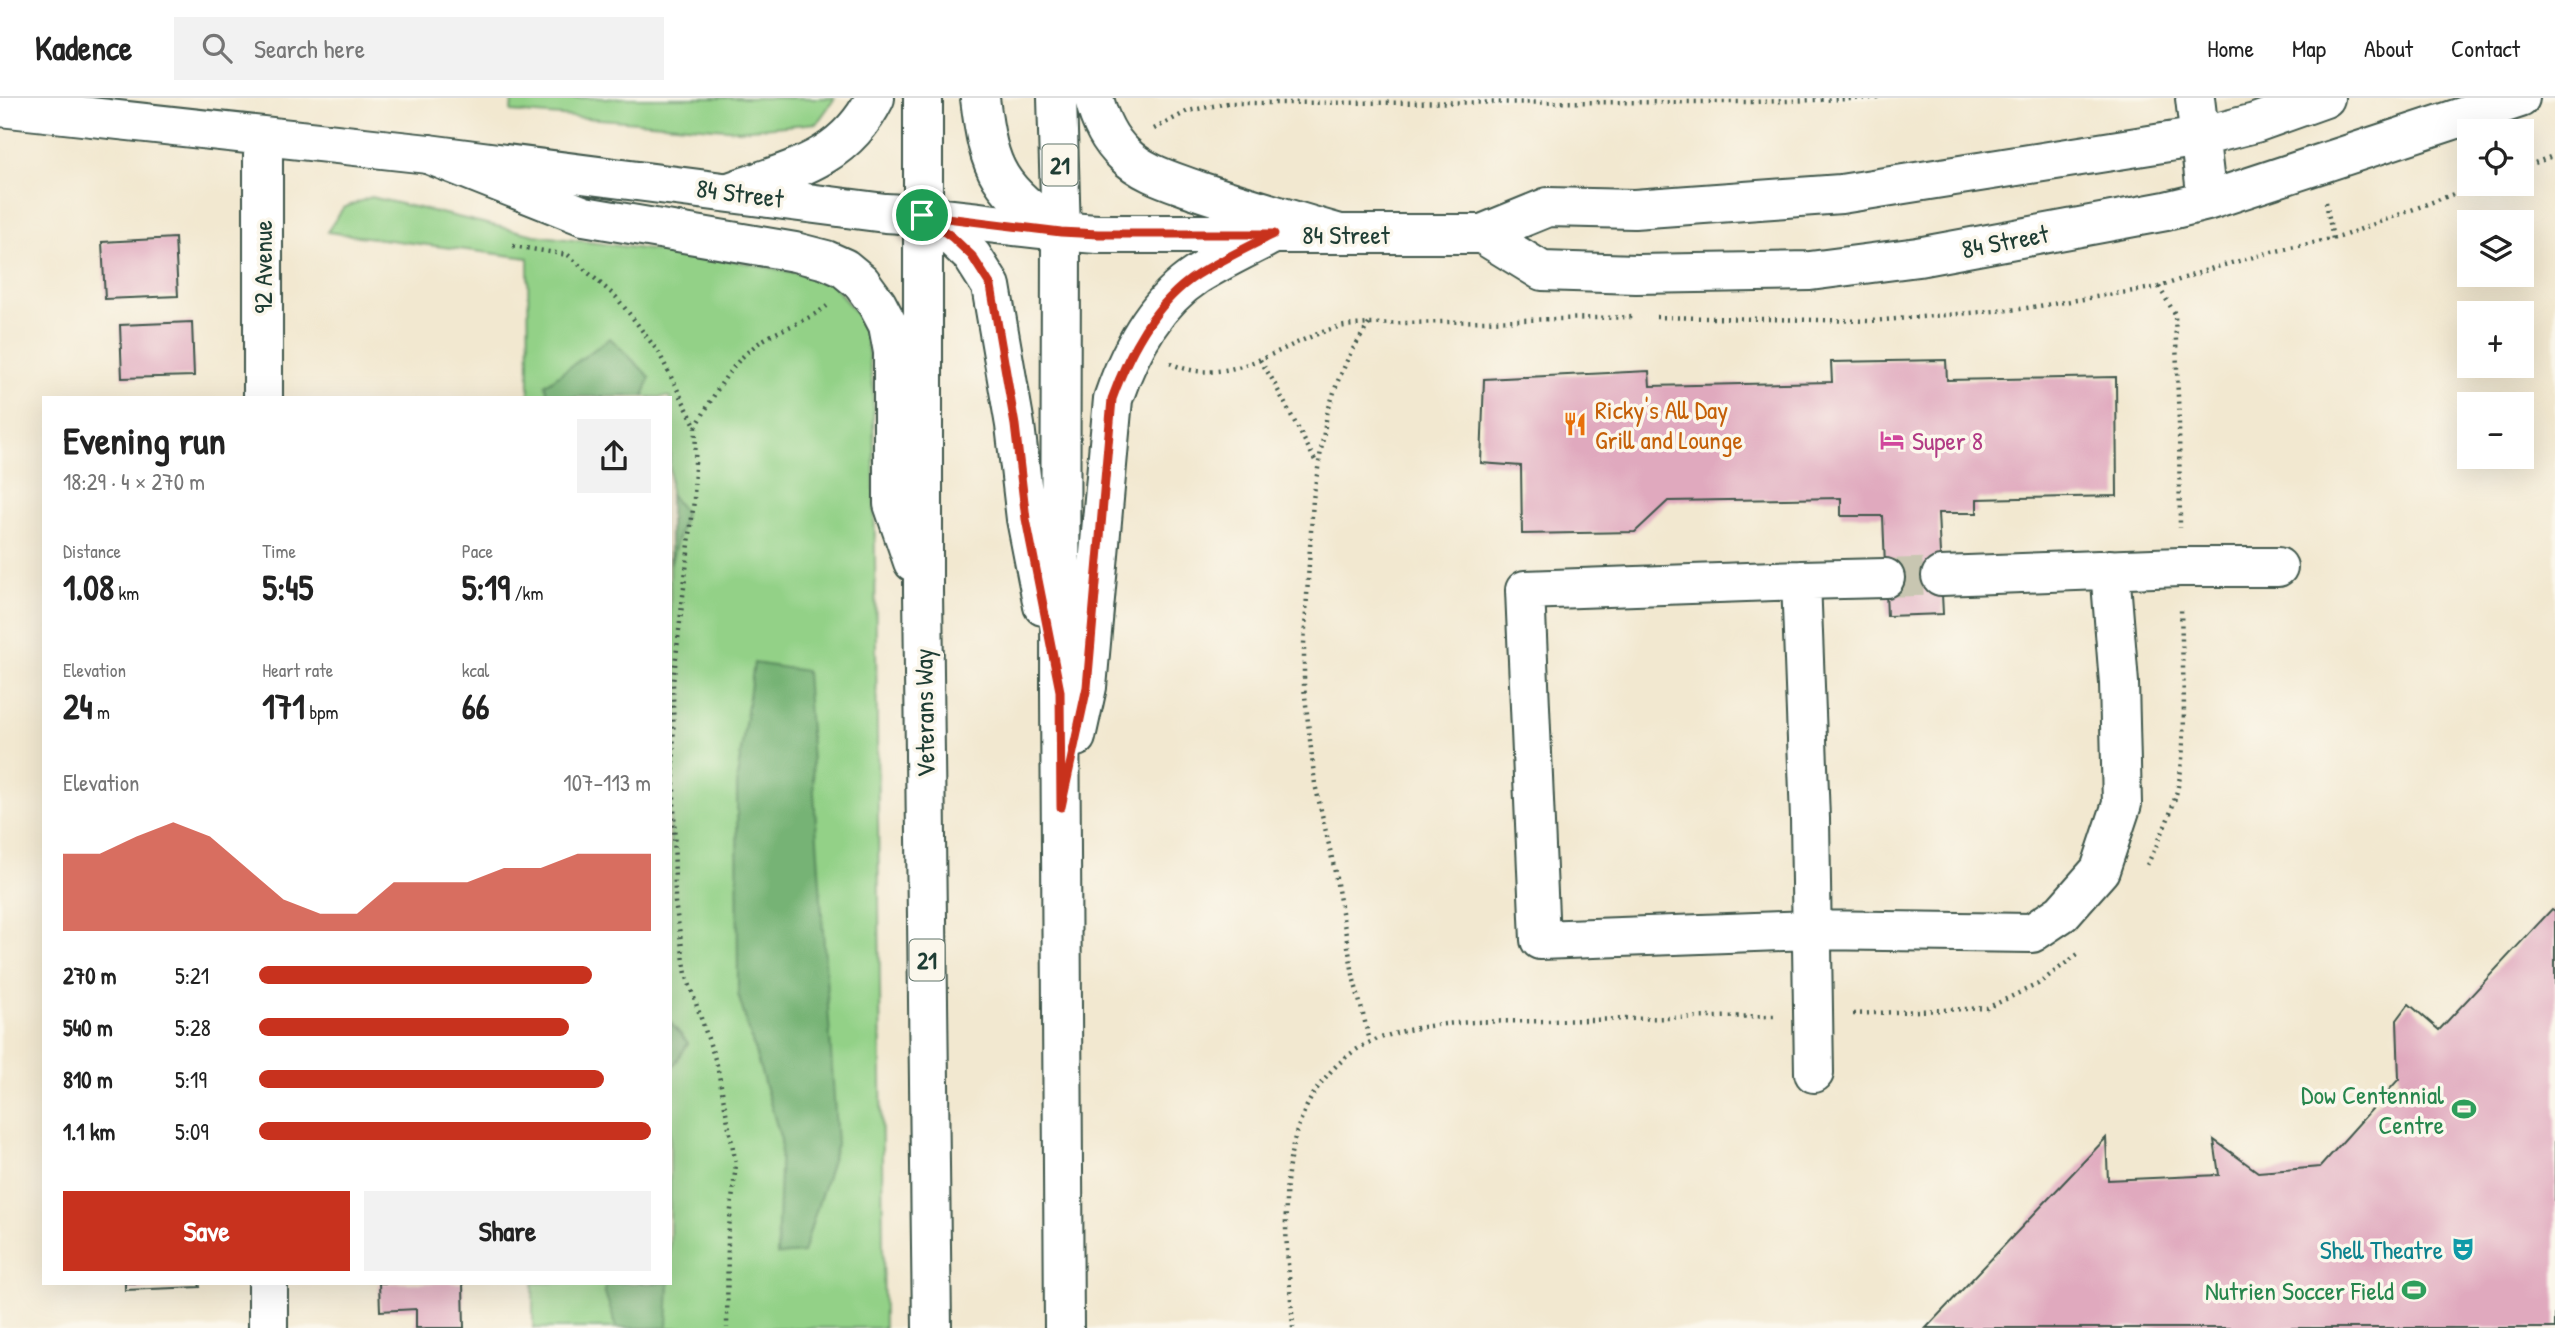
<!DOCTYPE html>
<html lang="en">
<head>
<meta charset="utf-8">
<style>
	body { margin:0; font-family:"Patrick Hand",sans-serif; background:#f2f2f2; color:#222; height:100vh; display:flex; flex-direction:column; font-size:26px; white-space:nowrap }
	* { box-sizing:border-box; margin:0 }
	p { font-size:23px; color:#767676 }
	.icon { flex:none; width:38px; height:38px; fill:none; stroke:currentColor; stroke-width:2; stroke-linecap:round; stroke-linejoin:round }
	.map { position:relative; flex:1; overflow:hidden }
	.sheet { position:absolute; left:42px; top:298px; width:630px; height:889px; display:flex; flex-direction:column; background:#fff; border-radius:0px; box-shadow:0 7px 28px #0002 }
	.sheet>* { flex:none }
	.controls { position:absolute; left:2457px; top:21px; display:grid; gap:14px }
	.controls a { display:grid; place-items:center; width:77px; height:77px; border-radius:0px; background:#fff; box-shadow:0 7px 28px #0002; font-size:35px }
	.pin { position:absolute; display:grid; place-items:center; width:60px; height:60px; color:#fff; margin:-30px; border:4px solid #fff; border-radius:50%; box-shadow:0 2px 7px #0007 }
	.round { display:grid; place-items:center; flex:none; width:74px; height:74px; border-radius:0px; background:#f2f2f2 }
	.overview { display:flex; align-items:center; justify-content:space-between; height:119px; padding:0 21px }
	h1 { font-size:38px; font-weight:800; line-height:52px }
	.figures { display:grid; grid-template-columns:repeat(3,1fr); gap:10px; height:119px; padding:7px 21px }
	.figures div { display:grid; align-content:center }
	.figures b { font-size:35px; font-weight:800 }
	.figures small { font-size:19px; font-weight:400 }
	.figures p { font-size:19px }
	.chart { height:196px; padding:14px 21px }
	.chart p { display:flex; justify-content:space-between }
	.chart svg { width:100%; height:126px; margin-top:7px; fill:#c8321e; opacity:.7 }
	.primary-button { display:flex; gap:14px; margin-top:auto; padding:14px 21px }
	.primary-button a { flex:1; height:80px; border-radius:0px; background:#c8321e; color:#fff; font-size:28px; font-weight:800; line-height:80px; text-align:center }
	.primary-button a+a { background:#f2f2f2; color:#222 }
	ul { padding:0 21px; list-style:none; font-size:23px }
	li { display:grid; grid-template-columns:112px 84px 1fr; align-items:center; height:52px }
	li i { height:18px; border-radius:9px; background:#c8321e }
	header { display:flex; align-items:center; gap:42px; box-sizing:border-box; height:98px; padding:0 35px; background:#fff; border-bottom:2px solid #e0e0e0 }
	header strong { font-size:33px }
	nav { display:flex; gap:38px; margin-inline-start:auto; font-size:24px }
	.search { width:490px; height:63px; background:#f2f2f2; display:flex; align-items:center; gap:18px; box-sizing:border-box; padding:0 24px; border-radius:0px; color:#767676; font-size:26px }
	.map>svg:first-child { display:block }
</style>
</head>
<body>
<header>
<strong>Kadence</strong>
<div class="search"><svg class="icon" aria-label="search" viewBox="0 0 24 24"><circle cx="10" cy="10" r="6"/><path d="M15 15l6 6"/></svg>Search here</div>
<nav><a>Home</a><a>Map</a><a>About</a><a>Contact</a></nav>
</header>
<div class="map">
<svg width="2555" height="1230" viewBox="0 0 2555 1230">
	<rect width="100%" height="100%" fill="#fbf7ec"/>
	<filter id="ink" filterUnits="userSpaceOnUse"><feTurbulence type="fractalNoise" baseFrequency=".0143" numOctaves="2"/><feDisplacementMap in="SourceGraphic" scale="14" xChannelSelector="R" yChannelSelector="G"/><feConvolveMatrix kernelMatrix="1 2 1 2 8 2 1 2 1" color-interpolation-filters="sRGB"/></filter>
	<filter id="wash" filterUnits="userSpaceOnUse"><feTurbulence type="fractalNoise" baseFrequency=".00686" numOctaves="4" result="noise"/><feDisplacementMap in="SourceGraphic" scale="28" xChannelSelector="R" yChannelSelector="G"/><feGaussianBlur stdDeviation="1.57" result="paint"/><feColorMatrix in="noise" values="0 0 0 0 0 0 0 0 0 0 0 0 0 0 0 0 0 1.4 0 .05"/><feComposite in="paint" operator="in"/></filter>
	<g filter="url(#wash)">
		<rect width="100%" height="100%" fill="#f2e8d0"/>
		<path fill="#93d187" stroke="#59875e" stroke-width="2" d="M 512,0 L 835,0 L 817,25 L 739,32 L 511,14 Z
			M 371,99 L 535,137 L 735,163 L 828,181 L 864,225 L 873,289 L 884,1230 L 533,1230 L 533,1185 L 670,1185 L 670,299 L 529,299 L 528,160 L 327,134 L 343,110 Z"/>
		<path fill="#76b374" stroke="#4a7854" stroke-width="2" d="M 610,240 L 650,279 L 643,299 L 549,299 L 545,287 Z
			M 670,396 L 685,415 L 670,467 Z
			M 754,565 L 806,573 L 837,1046 L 803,1155 L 777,1157 L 781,1042 L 738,896 L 737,680 Z
			M 670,924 L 688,945 L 670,974 Z
			M 605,1185 L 669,1185 L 667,1230 L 617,1230 L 605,1195 Z"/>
		<g id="blocks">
			<path fill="#e0a9be" d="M 175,140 L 178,198 L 105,201 L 102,144 Z
				M 192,224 L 194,278 L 122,280 L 120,227 Z
				M 1946,262 L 1947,282 L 2116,279 L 2117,398 L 1977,401 L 1977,415 L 1938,415 L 1943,516 L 1887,518 L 1883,418 L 1841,418 L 1841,400 L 1668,403 L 1635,434 L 1522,436 L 1521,368 L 1481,365 L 1484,281 L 1649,273 L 1650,288 L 1832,284 L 1831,264 Z
				M 2552,811 L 2555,813 L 2555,1230 L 1926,1230 L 2106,1040 L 2108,1082 L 2219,1077 L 2214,1042 L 2258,1074 L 2320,1069 L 2399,981 L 2397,922 L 2409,906 L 2439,932 Z
				M 125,1185 L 199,1185 L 200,1189 L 125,1192 Z
				M 379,1185 L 463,1185 L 464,1230 L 416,1230 L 416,1211 L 380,1213 Z"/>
		</g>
	</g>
	<g filter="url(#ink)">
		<use href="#blocks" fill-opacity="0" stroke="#3f574b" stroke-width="2"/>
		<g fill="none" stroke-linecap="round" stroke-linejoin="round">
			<path stroke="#c8c6b1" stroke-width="38" stroke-dasharray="38 19" stroke-linecap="butt" d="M 1885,480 L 1941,478"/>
			<g stroke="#3f574b" stroke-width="42">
				<path id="minor" d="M 2195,0 L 2207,103
					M 0,9 L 428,56 L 885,115 C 956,119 1027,132 1098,136 L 1482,136 L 1548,109 L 1634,111 L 1841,96 L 2200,39 L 2255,25 L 2325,0
					M 263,38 L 263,299
					M 1482,136 L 1542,173 L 1636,176 L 1810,173 L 1918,159 L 2166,113 L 2207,103 L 2520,0
					M 1941,478 L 2180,469 L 2278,469
					M 1801,482 L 1525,492 L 1540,842 L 1811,832 L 2032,835 L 2062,815 L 2100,772 L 2122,706 L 2119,585 L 2110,471
					M 1814,975 L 1810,721 L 1801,482 L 1885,480
					M 268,1185 L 268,1230"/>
			</g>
			<g stroke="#3f574b" stroke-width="42">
				<path id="major" d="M 923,0 L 923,493 L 932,1230
					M 980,0 C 989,76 999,90 1061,134
					M 1057,0 L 1061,134 L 1060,593 L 1064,1230
					M 1094,0 C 1099,21 1108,41 1124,56 C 1142,75 1172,83 1196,92 C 1244,108 1292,122 1340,136
					M 428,56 L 584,118 L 795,154 L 826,162 L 844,170 L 861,184 L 877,206 L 888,227 L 893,254 L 893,406 L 913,464
					M 729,94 C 790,72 844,63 875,0
					M 922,117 L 952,139 L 972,158 L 991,188 L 1015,327 L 1026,421 L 1043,508
					M 1076,639 L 1087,589 L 1113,301 C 1129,254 1154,205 1197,177 C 1221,162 1248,149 1274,136"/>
			</g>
			<path stroke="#3f574b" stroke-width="4.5" stroke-dasharray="2 5" stroke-linecap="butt" d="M 1154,31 L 1188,13 L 1228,5 L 1753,4 L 1881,0
				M 2522,70 L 2555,57
				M 2326,104 L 2333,141
				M 513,148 L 568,157
				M 568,157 L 616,199 L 632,219 L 659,255 L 696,329 L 694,402 L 673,585 L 675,804 L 686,876 L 717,967 L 736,1066 L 728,1139 L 727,1230
				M 2159,189 L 2175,216 L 2179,326 L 2180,430
				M 1656,219 L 1871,223 L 2020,211 L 2159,189 L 2213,170 L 2272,154 L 2340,139 L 2480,86
				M 1369,226 L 1351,254 L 1337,285 L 1327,316 L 1313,401 L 1304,546 L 1304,589 L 1315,686 L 1334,769 L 1354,882 L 1370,943
				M 1260,262 L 1272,281 L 1317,366
				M 1170,265 C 1226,292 1279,248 1331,231 C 1343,227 1357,227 1369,226 L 1634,219
				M 696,329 C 716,294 733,258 770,238 C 791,227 807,223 827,208
				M 2147,767 C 2162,737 2177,705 2181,671 C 2187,617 2182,563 2181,509
				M 1853,916 L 1987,910 L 2038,886 L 2078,856
				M 1293,1230 C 1289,1162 1275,1084 1302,1019 C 1314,988 1341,956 1373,943 C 1428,920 1493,924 1551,923 C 1626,921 1700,919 1775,918"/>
			<use href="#minor" stroke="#fff" stroke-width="38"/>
			<use href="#major" stroke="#fff" stroke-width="38"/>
		</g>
	</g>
	<g fill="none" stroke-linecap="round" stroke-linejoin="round" filter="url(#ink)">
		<g stroke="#fff" stroke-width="14">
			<path id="route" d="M 922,117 L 1061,134 L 1098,136 L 1274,136 C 1248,149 1221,162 1197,177 C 1154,205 1129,254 1112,301 L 1087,589 L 1061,709 L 1060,593 L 1026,421 L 1015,327 L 991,188 L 972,158 L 952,139 Z"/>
		</g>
		<use href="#route" stroke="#c8321e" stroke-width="9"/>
	</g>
	<defs>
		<g id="restaurant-bare" transform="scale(1.89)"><path d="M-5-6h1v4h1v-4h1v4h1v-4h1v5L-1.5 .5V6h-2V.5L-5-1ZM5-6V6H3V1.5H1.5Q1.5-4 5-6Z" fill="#e8710a" stroke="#fbf7ec" stroke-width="2.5" paint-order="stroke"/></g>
		<g id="hotel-bare" transform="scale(1.89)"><path d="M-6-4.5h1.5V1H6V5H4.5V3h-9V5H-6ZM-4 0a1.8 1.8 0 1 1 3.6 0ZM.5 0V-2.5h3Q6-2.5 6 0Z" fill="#d1479c" stroke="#fbf7ec" stroke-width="2.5" paint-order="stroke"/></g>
		<g id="stadium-bare" transform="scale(1.89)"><path d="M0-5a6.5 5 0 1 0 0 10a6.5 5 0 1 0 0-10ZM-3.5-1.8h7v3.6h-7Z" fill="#2e9e5b" stroke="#fbf7ec" stroke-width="2.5" paint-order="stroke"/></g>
		<g id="theatre-bare" transform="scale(1.89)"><path d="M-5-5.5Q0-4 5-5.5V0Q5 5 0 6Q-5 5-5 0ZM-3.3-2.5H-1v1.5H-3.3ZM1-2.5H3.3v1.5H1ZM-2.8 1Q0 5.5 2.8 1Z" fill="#0f9aa8" stroke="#fbf7ec" stroke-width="2.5" paint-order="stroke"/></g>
	</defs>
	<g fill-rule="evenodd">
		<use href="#restaurant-bare" x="1575" y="326"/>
		<use href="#hotel-bare" x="1892" y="342"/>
		<use href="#stadium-bare" x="2464" y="1011"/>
		<use href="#theatre-bare" x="2463" y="1151"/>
		<use href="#stadium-bare" x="2414" y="1192"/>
	</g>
	<g text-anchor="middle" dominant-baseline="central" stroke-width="7" stroke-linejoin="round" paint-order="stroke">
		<g fill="#fbf7ec" stroke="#61756b" stroke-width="2">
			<rect x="1042.5" y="46.5" width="35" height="41" rx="5"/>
			<rect x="909.5" y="841.5" width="35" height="41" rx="5"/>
		</g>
		<g font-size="24" font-weight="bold" fill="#1f3d34">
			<text x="1060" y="67">21</text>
			<text x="927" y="862">21</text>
		</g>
		<g font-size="26" fill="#1f3d34" stroke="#fbf7ec">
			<text transform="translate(740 95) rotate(7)">84 Street</text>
			<text x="1346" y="136">84 Street</text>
			<text transform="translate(2005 143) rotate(-11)">84 Street</text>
			<text transform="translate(262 169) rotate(-90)">92 Avenue</text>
			<text transform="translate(924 615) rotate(-91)">Veterans Way</text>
		</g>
		<g font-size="26" fill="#c56008" stroke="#fbf7ec" text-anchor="start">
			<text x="1595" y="311">Ricky's All Day<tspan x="1595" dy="30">Grill and Lounge</tspan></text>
		</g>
		<g font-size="26" fill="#b23c85" stroke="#fbf7ec" text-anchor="start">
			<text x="1912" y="342">Super 8</text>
		</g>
		<g font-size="26" fill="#27864d" stroke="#fbf7ec" text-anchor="end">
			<text x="2444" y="996">Dow Centennial<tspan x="2444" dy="30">Centre</tspan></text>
			<text x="2394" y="1192">Nutrien Soccer Field</text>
		</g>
		<g font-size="26" fill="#0d838f" stroke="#fbf7ec" text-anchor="end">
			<text x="2443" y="1151">Shell Theatre</text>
		</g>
	</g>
</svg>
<div class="controls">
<a><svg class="icon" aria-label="locate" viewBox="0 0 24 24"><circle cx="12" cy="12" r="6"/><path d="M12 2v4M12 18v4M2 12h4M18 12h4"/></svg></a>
<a><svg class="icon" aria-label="layers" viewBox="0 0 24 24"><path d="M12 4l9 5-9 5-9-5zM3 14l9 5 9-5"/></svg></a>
<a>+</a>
<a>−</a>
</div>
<div class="pin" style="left:922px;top:117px;background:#1e9e55"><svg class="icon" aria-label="arrive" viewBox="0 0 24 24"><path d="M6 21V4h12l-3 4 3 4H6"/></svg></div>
<section class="sheet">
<div class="overview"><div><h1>Evening run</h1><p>18:29 · 4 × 270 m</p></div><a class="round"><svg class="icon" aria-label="share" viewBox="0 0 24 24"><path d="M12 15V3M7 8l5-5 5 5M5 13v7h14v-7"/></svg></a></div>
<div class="figures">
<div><p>Distance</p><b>1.08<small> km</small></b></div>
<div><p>Time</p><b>5:45</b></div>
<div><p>Pace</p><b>5:19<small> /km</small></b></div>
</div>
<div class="figures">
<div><p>Elevation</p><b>24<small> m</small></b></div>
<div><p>Heart rate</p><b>171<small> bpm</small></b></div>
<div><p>kcal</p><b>66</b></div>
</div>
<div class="chart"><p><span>Elevation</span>107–113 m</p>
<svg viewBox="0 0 160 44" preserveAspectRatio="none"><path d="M0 44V17L10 17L20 11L30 6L40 11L50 22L60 33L70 38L80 38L90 27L100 27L110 27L120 22L130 22L140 17L150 17L160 17V44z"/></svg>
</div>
<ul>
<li><b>270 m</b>5:21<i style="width:85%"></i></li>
<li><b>540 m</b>5:28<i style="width:79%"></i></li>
<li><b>810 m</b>5:19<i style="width:88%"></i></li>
<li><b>1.1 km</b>5:09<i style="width:100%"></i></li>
</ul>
<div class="primary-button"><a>Save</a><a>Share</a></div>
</section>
</div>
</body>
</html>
